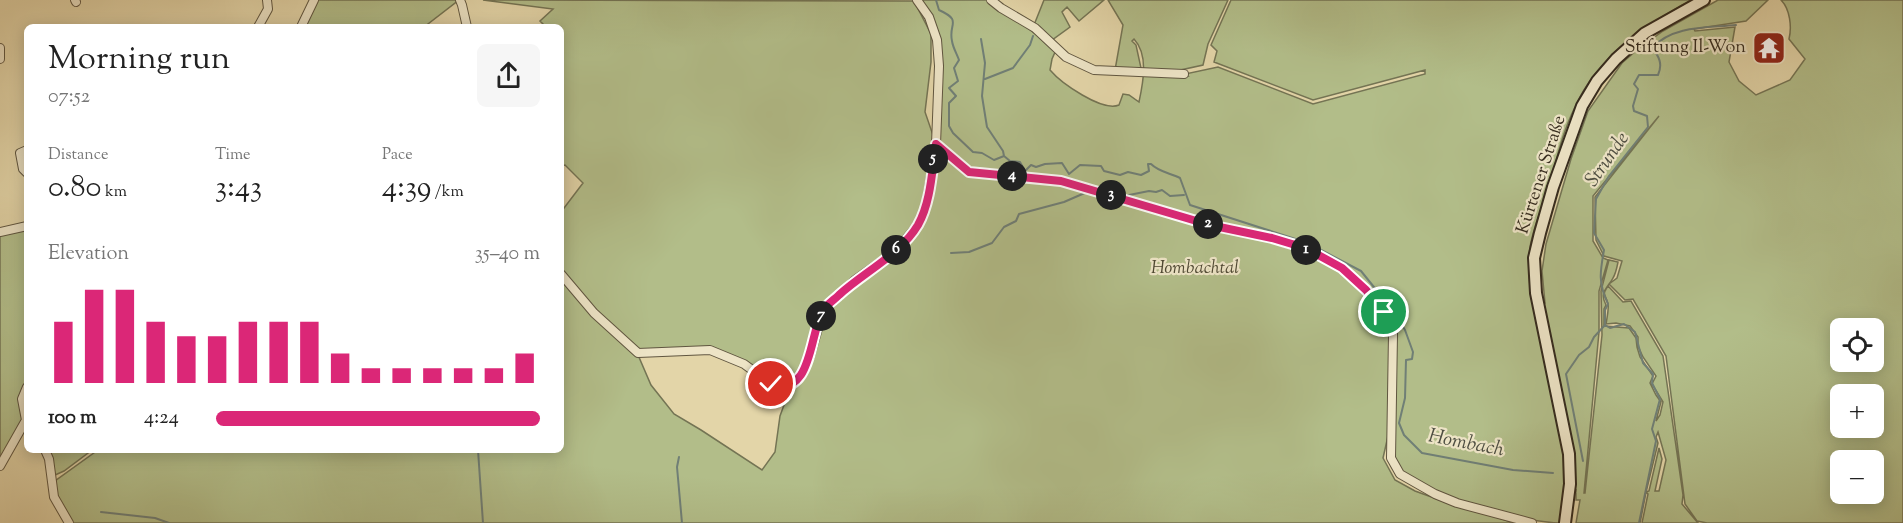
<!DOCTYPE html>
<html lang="en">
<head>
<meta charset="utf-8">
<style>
	body { margin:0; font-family:"Sorts Mill Goudy",serif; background:#f6f6f6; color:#222; height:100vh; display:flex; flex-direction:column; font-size:22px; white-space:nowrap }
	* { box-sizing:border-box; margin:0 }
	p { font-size:20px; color:#767676 }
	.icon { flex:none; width:33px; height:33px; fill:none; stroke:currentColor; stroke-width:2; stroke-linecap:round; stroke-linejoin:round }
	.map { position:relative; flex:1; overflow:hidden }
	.side { position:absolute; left:24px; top:24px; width:540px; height:429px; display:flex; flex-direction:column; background:#fff; border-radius:9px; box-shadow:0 3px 15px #0003 }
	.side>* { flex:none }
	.buttons { position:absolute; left:1830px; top:318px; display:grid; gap:12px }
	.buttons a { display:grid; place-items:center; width:54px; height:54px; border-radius:9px; background:#fff; box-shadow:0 3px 15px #0003; font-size:30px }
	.pin { position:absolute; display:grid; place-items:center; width:51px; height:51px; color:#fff; margin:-26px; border:3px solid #fff; border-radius:50%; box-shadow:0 2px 6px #0007 }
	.km { position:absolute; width:30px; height:30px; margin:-15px; border-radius:50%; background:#222; color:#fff; font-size:16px; line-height:30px; text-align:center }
	.round { display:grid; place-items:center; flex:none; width:63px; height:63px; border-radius:9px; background:#f6f6f6 }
	.headline { display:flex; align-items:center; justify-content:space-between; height:102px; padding:0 24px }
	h1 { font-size:33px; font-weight:600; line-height:45px }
	.figures { display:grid; grid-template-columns:repeat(3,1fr); gap:9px; height:102px; padding:6px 24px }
	.figures div { display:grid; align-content:center }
	.figures b { font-size:30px; font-weight:600 }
	.figures small { font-size:16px; font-weight:400 }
	.figures p { font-size:16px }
	.chart { height:168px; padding:12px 24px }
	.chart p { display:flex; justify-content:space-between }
	.chart svg { width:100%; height:108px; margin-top:6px; stroke:#db2777; stroke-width:6 }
	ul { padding:0 24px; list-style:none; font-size:20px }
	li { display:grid; grid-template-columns:96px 72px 1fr; align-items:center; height:45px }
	li i { height:15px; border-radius:8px; background:#db2777 }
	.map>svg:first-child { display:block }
</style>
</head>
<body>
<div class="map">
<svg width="1903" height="523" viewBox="0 0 1903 523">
	<rect width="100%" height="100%" fill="#e3d5a8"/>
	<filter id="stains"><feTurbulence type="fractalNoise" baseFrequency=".00333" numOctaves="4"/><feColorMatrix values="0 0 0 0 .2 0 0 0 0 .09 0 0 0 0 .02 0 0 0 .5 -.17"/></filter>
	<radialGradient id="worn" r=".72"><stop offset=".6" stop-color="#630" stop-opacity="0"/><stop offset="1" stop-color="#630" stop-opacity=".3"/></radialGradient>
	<path fill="#b2bd89" stroke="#747454" stroke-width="1.5" fill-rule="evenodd" d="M 316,0 L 459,0 L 424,27 L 302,27 Z
		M 483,0 L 914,1 L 931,34 L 931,62 L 925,112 L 935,141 L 925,200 L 916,224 L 893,251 L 821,310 L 800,376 L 781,386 L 710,349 L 639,352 L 595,312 L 561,272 L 561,212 L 583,183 L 565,165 L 561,166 L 561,27 L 546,27 L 540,21 L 553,9 Z
		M 921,0 L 992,0 L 1056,50 L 1052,59 L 1050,70 C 1061,83 1102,112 1119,105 L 1123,94 L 1129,95 L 1139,102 C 1143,83 1149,55 1134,39 L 1132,41 L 1136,45 L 1141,68 L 1139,71 L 1115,70 L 1123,25 L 1108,0 L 1228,0 L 1208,44 L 1203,65 L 1176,71 L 1182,77 L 1188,76 L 1185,74 L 1218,67 L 1313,104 L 1425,74 L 1425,70 L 1313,100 L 1214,62 L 1217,51 L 1211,45 L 1231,0 L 1691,0 C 1644,26 1598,56 1575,107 C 1562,133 1556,162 1548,190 C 1542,208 1533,228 1530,247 C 1528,265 1529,283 1532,302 L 1545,303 L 1542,271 L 1546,244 L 1571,159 L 1588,111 L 1622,63 L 1637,50 L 1663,31 L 1718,0 L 1768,0 L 1746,21 L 1694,29 L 1695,31 L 1735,27 L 1729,62 L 1739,81 L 1756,95 L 1790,80 L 1805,59 L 1789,39 C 1792,27 1790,9 1781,0 L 1903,0 L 1903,523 L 1707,523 L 1697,521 L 1685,504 L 1666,356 L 1633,299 L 1625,300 L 1609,284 L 1617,278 L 1622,261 L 1604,256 L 1596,240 L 1595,197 L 1659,116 L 1593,196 L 1593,241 L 1603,258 L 1608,260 L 1599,291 L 1599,332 L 1584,493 L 1585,493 L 1602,335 L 1601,291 L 1609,260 L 1618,262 C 1617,267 1616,273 1613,278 C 1607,289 1599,292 1606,305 L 1604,309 L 1604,326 L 1629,328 L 1636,338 L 1637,347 L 1640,357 L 1653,376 L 1650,383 L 1656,395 L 1661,402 L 1656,421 L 1660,415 L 1663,402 L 1652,384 L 1656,376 L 1643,357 L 1638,346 L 1638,337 L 1630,326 L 1616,323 L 1606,324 C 1607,318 1609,309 1608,304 C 1606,294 1601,296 1608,286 L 1623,302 L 1631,301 L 1663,356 L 1683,495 L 1682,504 L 1698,523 L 1642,523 L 1648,494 L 1646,492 L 1640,523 L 1576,523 L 1580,500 L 1576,500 L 1576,489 L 1576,492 L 1564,494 L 1561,523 C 1525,523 1419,494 1397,467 C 1391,460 1390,445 1388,436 L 1383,458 L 1395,480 L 1415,491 L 1448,503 L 1481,512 L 1514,523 L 72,523 L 55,491 L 55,481 L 98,450 L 561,450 L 561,276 L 638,355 L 651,385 L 674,414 L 701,430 L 762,470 L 775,452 L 780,416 L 791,386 L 802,376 L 825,311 L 919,227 L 937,145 L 965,175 L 1041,181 L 1041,175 C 997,172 969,180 939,140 L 941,43 L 931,15 ZM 1840,328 L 1874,328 L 1874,362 L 1840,362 ZM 1840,394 L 1874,394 L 1874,428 L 1840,428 ZM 1658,432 L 1666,460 L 1659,491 L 1655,491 L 1662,459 L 1659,448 L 1649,491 L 1646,492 L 1658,443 L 1656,437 ZM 1840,460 L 1874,460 L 1874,494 L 1840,494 Z
		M 1044,0 L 1104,0 L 1079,21 L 1067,7 L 1062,12 L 1070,27 L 1052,40 L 1034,25 Z
		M 27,229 L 27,383 L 22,391 L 25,420 L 0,464 L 0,235 Z
		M 46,450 L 92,450 L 64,471 L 53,476 Z"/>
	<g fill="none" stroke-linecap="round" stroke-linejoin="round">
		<path stroke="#707f76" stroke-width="2" d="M 936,0 L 939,10 C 963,21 948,23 952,41 C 953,48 957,54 959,60 L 954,68 L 958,81 L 949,88 L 956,96 L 949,103 L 949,126 L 953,133 L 973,152 L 982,153 L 994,160 L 1004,156 L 1010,161 L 1020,162 L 1025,171 L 1031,165 L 1036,167 L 1045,164 L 1062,163 L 1069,174 L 1080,165 L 1101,166 L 1104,171 L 1120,175 L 1128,172 L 1141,175 L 1149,171 L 1148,164 L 1151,164 C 1159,172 1170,173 1180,178 L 1190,205 L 1308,243 L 1361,271 L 1394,312 L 1405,330 L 1413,352 L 1412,359 L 1406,360 L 1405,398 L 1399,423 L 1404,435 L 1422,453 L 1513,470 L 1553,473
			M 981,39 L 985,63 L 982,96 L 986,121 L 987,127 L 1003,151 L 1004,156
			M 985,79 L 1013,68 L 1030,45 L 1033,36
			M 1124,196 L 1149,191 L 1156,192 L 1162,190 L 1170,196 L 1184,195
			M 951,253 L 969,252 L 992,243 L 1004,227 L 1016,221 L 1019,214 L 1064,202 L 1087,192
			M 478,450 L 483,523
			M 679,457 L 677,467 L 682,523
			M 1583,461 L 1566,374 L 1579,355 L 1589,347 L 1594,337 L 1605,325
			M 101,512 L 155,518 L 169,523
			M 1639,523 L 1656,441 L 1652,429 L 1660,399 L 1652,383 L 1653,374 L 1643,363 L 1635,332 L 1624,324 L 1610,328 L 1605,325 L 1605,310 L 1608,304 C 1598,283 1600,272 1604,250 L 1594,233 L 1596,199 L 1609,176 L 1648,127 L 1647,116 L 1634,111 L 1633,106 L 1638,89 L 1634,84 L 1639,75 L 1658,75 C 1663,64 1659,56 1652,48 C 1673,25 1708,28 1736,25"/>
		<g stroke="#605640" stroke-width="10">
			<path id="street" d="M 75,0 L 76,2
				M 460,0 L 462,5 L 467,27
				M 991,0 L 1001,8 L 1035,28 L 1066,57 L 1094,70 L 1184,74
				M 258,27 L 268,9 L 267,0
				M 301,27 L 314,0
				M 0,48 L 0,59
				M 936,144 L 968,172 L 1061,181 L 1211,225 L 1272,238 L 1311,251 L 1342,268 L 1375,300 L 1384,312 L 1393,334 L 1391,458 L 1400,474 L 1435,494 L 1457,503 L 1532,523
				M 27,150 L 20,153 L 23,169 L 27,173
				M 0,232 L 27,226
				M 561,274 L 594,313 L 638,353 L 710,350 L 744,364 L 771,384 L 781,387 L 791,385 L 801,376 L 810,356 L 823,311 L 855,280 L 895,252 L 917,226 L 923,214 L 927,201 L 936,144 L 939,66 L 937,40 L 929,17 L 917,0
				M 45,450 L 49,459 L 54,497 L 69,523
				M 0,466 L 26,420 L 22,399 L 27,387"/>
		</g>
		<g stroke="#352b1e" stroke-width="14">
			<path id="secondary" d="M 1565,523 L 1570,484 L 1569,454 L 1536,293 L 1534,258 L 1540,233 L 1553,187 L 1582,106 L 1597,81 L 1616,59 L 1645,33 L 1704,0"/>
		</g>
		<use href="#street" stroke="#ede4c6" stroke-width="8"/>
		<use href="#secondary" stroke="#ede4c6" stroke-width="10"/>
	</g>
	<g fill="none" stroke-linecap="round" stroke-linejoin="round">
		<g stroke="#fff" stroke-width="12">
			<path id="route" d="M 771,384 C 813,398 809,333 823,311 C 826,305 834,300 839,295 C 864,272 900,255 918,225 C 931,202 932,170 936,144 L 969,172 L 1061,181 L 1210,225 L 1272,238 L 1292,244 L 1311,251 L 1342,268 L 1366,290 L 1384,312"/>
		</g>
		<use href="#route" stroke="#db2777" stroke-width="8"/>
	</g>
	<defs>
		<g id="temple-square" transform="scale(1.725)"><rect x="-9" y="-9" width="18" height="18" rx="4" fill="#8f2418" stroke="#ede4c6"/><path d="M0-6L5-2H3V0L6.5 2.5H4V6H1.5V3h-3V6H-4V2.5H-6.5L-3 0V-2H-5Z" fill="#fff"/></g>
	</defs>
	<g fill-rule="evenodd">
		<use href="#temple-square" x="1769" y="48"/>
	</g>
	<g text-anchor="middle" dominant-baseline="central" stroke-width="4.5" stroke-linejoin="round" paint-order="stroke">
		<g font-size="18" fill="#352b1e" stroke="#ede4c6" text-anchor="end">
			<text x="1746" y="48">Stiftung Il-Won</text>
		</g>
		<g font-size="18" fill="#352b1e" stroke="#ede4c6">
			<text transform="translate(1542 175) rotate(-72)">Kürtener Straße</text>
		</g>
		<g font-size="18" font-style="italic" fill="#4e4833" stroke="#ede4c6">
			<text x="1195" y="269">Hombachtal</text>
		</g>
		<g font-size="20" font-style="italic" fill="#4e4e42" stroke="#ede4c6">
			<text transform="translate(1608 160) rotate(-55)">Strunde</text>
			<text transform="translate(1466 444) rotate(11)">Hombach</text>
		</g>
	</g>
	<rect width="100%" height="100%" filter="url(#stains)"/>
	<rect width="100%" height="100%" fill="url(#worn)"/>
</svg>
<div class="buttons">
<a><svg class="icon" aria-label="locate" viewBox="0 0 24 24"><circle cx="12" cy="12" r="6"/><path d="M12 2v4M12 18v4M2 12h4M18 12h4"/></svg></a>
<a>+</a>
<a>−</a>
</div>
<div class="pin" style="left:1384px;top:312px;background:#1e9e55"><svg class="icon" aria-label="arrive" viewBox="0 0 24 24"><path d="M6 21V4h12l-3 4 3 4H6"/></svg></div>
<div class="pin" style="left:771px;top:384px;background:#d93025"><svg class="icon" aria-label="check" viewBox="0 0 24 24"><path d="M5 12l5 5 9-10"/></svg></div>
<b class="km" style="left:1306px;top:250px">1</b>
<b class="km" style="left:1208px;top:224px">2</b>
<b class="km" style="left:1111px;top:195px">3</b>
<b class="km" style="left:1012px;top:176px">4</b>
<b class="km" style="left:933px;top:159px">5</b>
<b class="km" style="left:896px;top:250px">6</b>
<b class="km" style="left:821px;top:316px">7</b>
<section class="side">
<div class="headline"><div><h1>Morning run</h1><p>07:52</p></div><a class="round"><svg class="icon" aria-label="share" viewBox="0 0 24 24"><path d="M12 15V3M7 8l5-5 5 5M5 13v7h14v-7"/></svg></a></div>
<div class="figures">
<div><p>Distance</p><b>0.80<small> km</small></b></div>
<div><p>Time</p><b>3:43</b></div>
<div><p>Pace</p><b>4:39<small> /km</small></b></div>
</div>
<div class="chart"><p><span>Elevation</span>35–40 m</p>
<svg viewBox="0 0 160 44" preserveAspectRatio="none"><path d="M5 44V19M15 44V6M25 44V6M35 44V19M45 44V25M55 44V25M65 44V19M75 44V19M85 44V19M95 44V32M105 44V38M115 44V38M125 44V38M135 44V38M145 44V38M155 44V32"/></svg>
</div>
<ul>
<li><b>100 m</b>4:24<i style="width:100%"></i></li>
</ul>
</section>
</div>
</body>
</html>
